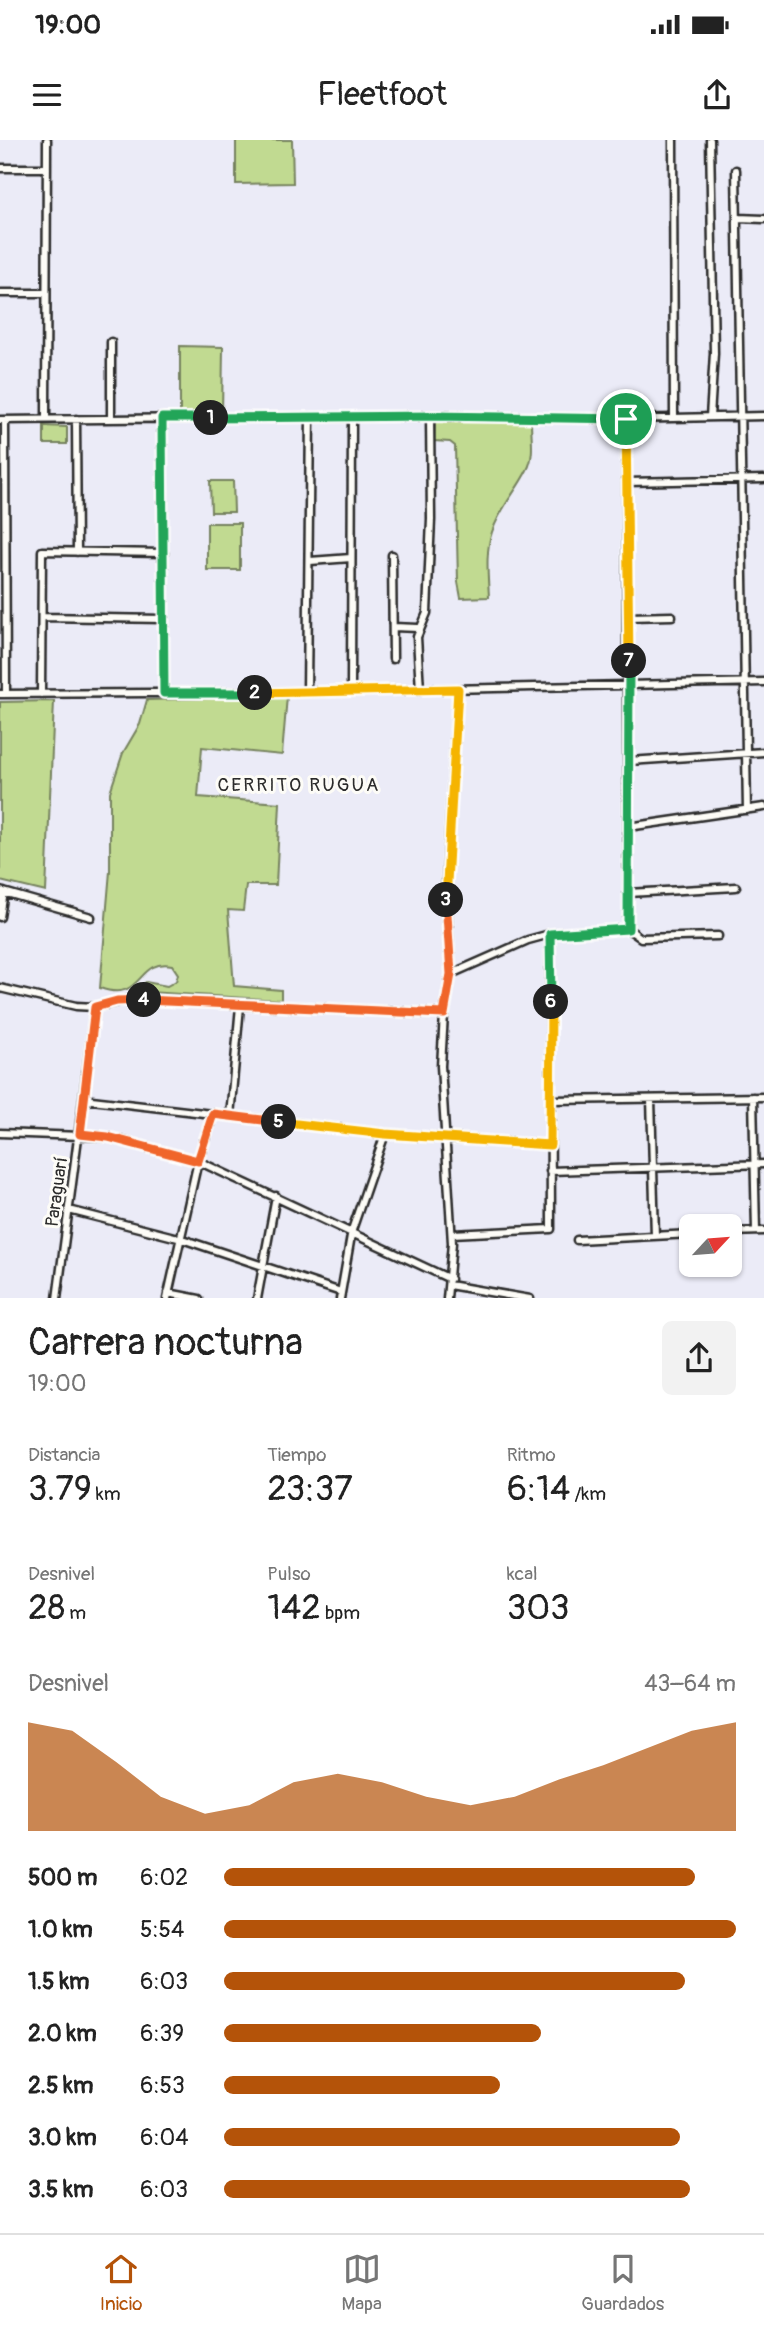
<!DOCTYPE html>
<html lang="es">
<head>
<meta charset="utf-8">
<style>
	body { margin:0; font-family:Pangolin,sans-serif; background:#f2f2f2; color:#222; height:100vh; display:flex; flex-direction:column; font-size:26px; white-space:nowrap }
	* { box-sizing:border-box; margin:0 }
	p { font-size:23px; color:#767676 }
	.icon { flex:none; width:38px; height:38px; fill:none; stroke:currentColor; stroke-width:2; stroke-linecap:round; stroke-linejoin:round }
	.map { position:relative; height:1158px; overflow:hidden }
	.sheet { display:flex; flex-direction:column; background:#fff; flex:1 }
	.sheet>* { flex:none }
	.needle { width:46px; rotate:64deg }
	.fabs { position:absolute; left:679px; top:1074px; display:grid; gap:14px }
	.fabs a { display:grid; place-items:center; width:63px; height:63px; border-radius:10px; background:#fff; box-shadow:0 2px 5px #0004; font-size:35px }
	.pin { position:absolute; display:grid; place-items:center; width:60px; height:60px; color:#fff; margin:-30px; border:4px solid #fff; border-radius:50%; box-shadow:0 2px 7px #0007 }
	.km { position:absolute; width:35px; height:35px; margin:-18px; border-radius:50%; background:#222; color:#fff; font-size:19px; line-height:35px; text-align:center }
	.round { display:grid; place-items:center; flex:none; width:74px; height:74px; border-radius:10px; background:#f2f2f2 }
	.headline { display:flex; align-items:center; justify-content:space-between; height:119px; padding:0 28px }
	h1 { font-size:38px; font-weight:600; line-height:52px }
	.figures { display:grid; grid-template-columns:repeat(3,1fr); gap:10px; height:119px; padding:7px 28px }
	.figures div { display:grid; align-content:center }
	.figures b { font-size:35px; font-weight:600 }
	.figures small { font-size:19px; font-weight:400 }
	.figures p { font-size:19px }
	.chart { height:196px; padding:14px 28px }
	.chart p { display:flex; justify-content:space-between }
	.chart svg { width:100%; height:126px; margin-top:7px; fill:#b45309; opacity:.7 }
	ul { padding:0 28px; list-style:none; font-size:23px }
	li { display:grid; grid-template-columns:112px 84px 1fr; align-items:center; height:52px }
	li i { height:18px; border-radius:9px; background:#b45309 }
	.status { display:flex; justify-content:space-between; align-items:center; height:49px; padding:0 35px; background:#fff; direction:ltr }
	.status svg { height:19px; fill:currentColor }
	header { display:flex; justify-content:space-between; align-items:center; height:91px; padding:0 28px; background:#fff; font-size:32px; font-weight:600 }
	.tab-bar { display:flex; justify-content:space-around; align-items:center; height:98px; border-top:2px solid #e0e0e0; background:#fff; font-size:19px; color:#767676 }
	.tab-bar a { display:grid; justify-items:center; gap:4px }
	.tab-bar .on { color:#b45309 }
	.map>svg:first-child { display:block }
</style>
</head>
<body>
<div class="status"><b>19:00</b><svg viewBox="0 0 49 12"><path d="M0 12V9h3v3zM5 12V6h3v6zM10 12V3h3v9zM15 12V0h3v12zM26 1h20v11H26zM47 4h2v5h-2z"/></svg></div>
<header><svg class="icon" aria-label="menu" viewBox="0 0 24 24"><path d="M4 6h16M4 12h16M4 18h16"/></svg>Fleetfoot<svg class="icon" aria-label="share" viewBox="0 0 24 24"><path d="M12 15V3M7 8l5-5 5 5M5 13v7h14v-7"/></svg></header>
<div class="map">
<svg width="764" height="1159" viewBox="0 0 764 1159">
	<rect width="100%" height="100%" fill="#ebebf7"/>
	<filter id="ink" filterUnits="userSpaceOnUse"><feTurbulence type="fractalNoise" baseFrequency=".0143" numOctaves="2"/><feDisplacementMap in="SourceGraphic" scale="14" xChannelSelector="R" yChannelSelector="G"/><feConvolveMatrix kernelMatrix="1 2 1 2 8 2 1 2 1" color-interpolation-filters="sRGB"/></filter>
	<g filter="url(#ink)">
		<path fill="#c1da91" stroke="#76825e" stroke-width="2" d="M 236,0 L 292,0 L 293,43 L 236,44 Z
			M 180,206 L 223,207 L 222,275 L 180,276 Z
			M 435,280 L 531,281 C 531,296 535,316 527,330 C 516,352 501,366 492,392 C 485,412 488,436 489,457 L 461,458 L 458,442 L 455,306 L 450,302 L 434,301 Z
			M 44,286 L 67,287 L 67,304 L 44,304 Z
			M 210,341 L 233,341 L 234,372 L 211,372 Z
			M 207,383 L 240,383 L 240,430 L 207,430 Z
			M 287,556 L 282,615 L 202,607 L 198,657 L 280,663 L 276,745 L 246,745 L 243,771 L 228,770 L 234,846 L 281,850 L 281,860 L 147,852 L 141,845 L 146,842 L 167,846 L 176,841 L 178,834 L 172,825 C 136,818 143,864 100,848 L 110,731 L 110,652 L 123,613 L 140,584 L 147,560 Z
			M 54,561 L 46,752 L 0,741 L 0,562 Z"/>
		<g fill="none" stroke-linecap="round" stroke-linejoin="round">
			<g stroke="#2b2b2b" stroke-width="11">
				<path id="street" d="M 673,0 L 674,278
					M 0,28 L 47,28
					M 736,30 L 747,670
					M 738,78 L 764,79
					M 0,153 L 46,153
					M 111,202 L 111,279
					M 710,277 L 714,213 L 710,0
					M 162,278 L 164,553
					M 46,279 L 47,0
					M 76,279 L 77,412
					M 0,280 L 433,276 L 626,279 L 764,276
					M 5,280 L 6,554
					M 627,342 L 764,339
					M 392,415 L 393,519
					M 310,421 L 351,418
					M 42,477 L 163,479
					M 628,477 L 672,476
					M 393,487 L 418,488
					M 420,550 L 417,497 L 427,473 L 431,379 L 430,276
					M 351,551 L 352,277
					M 307,552 L 310,277
					M 0,554 L 307,552 L 764,542
					M 41,554 L 42,411 L 164,413
					M 629,621 L 764,612
					M 628,687 L 764,667
					M 0,751 L 91,777
					M 628,753 L 736,747
					M 0,777 L 4,752
					M 628,789 L 641,798 L 718,796
					M 451,834 L 528,800 L 550,794 L 628,789 L 626,279
					M 0,848 L 76,866 L 95,867 L 131,859 L 444,874
					M 753,957 L 756,1091
					M 83,959 L 385,994 L 550,1005
					M 651,959 L 655,1096
					M 551,960 L 764,957
					M 230,976 L 240,866
					M 0,993 L 108,997 L 198,1021 L 450,1139
					M 550,1031 L 764,1024
					M 69,1070 L 182,1099 L 341,1152
					M 730,1092 L 764,1091
					M 452,1094 L 551,1089 L 550,794
					M 577,1100 L 691,1094
					M 449,1145 L 530,1159
					M 168,1153 L 199,1159
					M 57,1159 L 95,867
					M 167,1159 L 198,1021 L 213,974
					M 257,1159 L 276,1056
					M 340,1159 L 352,1090 L 385,994
					M 447,1159 L 452,1103 L 441,926 L 444,874 L 451,834 L 446,744 L 458,549"/>
			</g>
			<use href="#street" stroke="#fdfcf7" stroke-width="6"/>
		</g>
	</g>
	<g fill="none" stroke-linecap="round" stroke-linejoin="round" filter="url(#ink)">
		<g stroke="#fff" stroke-width="14">
			<path id="split-1" d="M 211,278 L 433,276 L 626,279"/>
		</g>
		<g stroke="#fff" stroke-width="14">
			<path id="split-2" d="M 211,278 L 162,278 L 164,553 L 255,553"/>
		</g>
		<g stroke="#fff" stroke-width="14">
			<path id="split-3" d="M 255,553 L 458,549 L 446,760"/>
		</g>
		<g stroke="#fff" stroke-width="14">
			<path id="split-4" d="M 144,860 L 444,874 L 451,834 L 446,760"/>
		</g>
		<g stroke="#fff" stroke-width="14">
			<path id="split-5" d="M 144,860 L 117,861 L 95,867 L 80,994 L 108,997 L 198,1021 L 213,974 L 279,982"/>
		</g>
		<g stroke="#fff" stroke-width="14">
			<path id="split-6" d="M 279,982 L 385,994 L 550,1005 L 551,862"/>
		</g>
		<g stroke="#fff" stroke-width="14">
			<path id="split-7" d="M 551,862 L 550,794 L 628,789 L 629,521"/>
		</g>
		<g stroke="#fff" stroke-width="14">
			<path id="split-8" d="M 626,279 L 629,521"/>
		</g>
		<use href="#split-1" stroke="#22a559" stroke-width="9"/>
		<use href="#split-2" stroke="#22a559" stroke-width="9"/>
		<use href="#split-3" stroke="#f5b400" stroke-width="9"/>
		<use href="#split-4" stroke="#f0652b" stroke-width="9"/>
		<use href="#split-5" stroke="#f0652b" stroke-width="9"/>
		<use href="#split-6" stroke="#f5b400" stroke-width="9"/>
		<use href="#split-7" stroke="#22a559" stroke-width="9"/>
		<use href="#split-8" stroke="#f5b400" stroke-width="9"/>
	</g>
	<g text-anchor="middle" dominant-baseline="central" stroke-width="6" stroke-linejoin="round" paint-order="stroke">
		<g font-size="18" fill="#2b2b2b" stroke="#fdfcf7">
			<text transform="translate(57 1052) rotate(-82)">Paraguarí</text>
		</g>
		<g font-size="19" letter-spacing="2" fill="#2b2b2b" stroke="#fdfcf7">
			<text x="299" y="645">CERRITO RUGUA</text>
		</g>
	</g>
</svg>
<div class="fabs">
<a><svg class="needle" viewBox="-14 -14 28 28"><path d="M0-13l5 13h-10z" fill="#e53935"/><path d="M0 13l5-13h-10z" fill="#767676"/></svg></a>
</div>
<div class="pin" style="left:626px;top:279px;background:#1e9e55"><svg class="icon" aria-label="arrive" viewBox="0 0 24 24"><path d="M6 21V4h12l-3 4 3 4H6"/></svg></div>
<b class="km" style="left:211px;top:278px">1</b>
<b class="km" style="left:255px;top:553px">2</b>
<b class="km" style="left:446px;top:760px">3</b>
<b class="km" style="left:144px;top:860px">4</b>
<b class="km" style="left:279px;top:982px">5</b>
<b class="km" style="left:551px;top:862px">6</b>
<b class="km" style="left:629px;top:521px">7</b>
</div>
<section class="sheet">
<div class="headline"><div><h1>Carrera nocturna</h1><p>19:00</p></div><a class="round"><svg class="icon" aria-label="share" viewBox="0 0 24 24"><path d="M12 15V3M7 8l5-5 5 5M5 13v7h14v-7"/></svg></a></div>
<div class="figures">
<div><p>Distancia</p><b>3.79<small> km</small></b></div>
<div><p>Tiempo</p><b>23:37</b></div>
<div><p>Ritmo</p><b>6:14<small> /km</small></b></div>
</div>
<div class="figures">
<div><p>Desnivel</p><b>28<small> m</small></b></div>
<div><p>Pulso</p><b>142<small> bpm</small></b></div>
<div><p>kcal</p><b>303</b></div>
</div>
<div class="chart"><p><span>Desnivel</span>43–64 m</p>
<svg viewBox="0 0 160 44" preserveAspectRatio="none"><path d="M0 44V6L10 9L20 20L30 32L40 38L50 35L60 27L70 24L80 27L90 32L100 35L110 32L120 26L130 21L140 15L150 9L160 6V44z"/></svg>
</div>
<ul>
<li><b>500 m</b>6:02<i style="width:92%"></i></li>
<li><b>1.0 km</b>5:54<i style="width:100%"></i></li>
<li><b>1.5 km</b>6:03<i style="width:90%"></i></li>
<li><b>2.0 km</b>6:39<i style="width:62%"></i></li>
<li><b>2.5 km</b>6:53<i style="width:54%"></i></li>
<li><b>3.0 km</b>6:04<i style="width:89%"></i></li>
<li><b>3.5 km</b>6:03<i style="width:91%"></i></li>
</ul>
</section>
<nav class="tab-bar">
<a class="on"><svg class="icon" aria-label="home" viewBox="0 0 24 24"><path d="M3 11l9-7 9 7M6 9v11h12V9"/></svg>Inicio</a>
<a><svg class="icon" aria-label="map" viewBox="0 0 24 24"><path d="M3 6l6-2 6 2 6-2v14l-6 2-6-2-6 2zM9 4v14M15 6v14"/></svg>Mapa</a>
<a><svg class="icon" aria-label="saved" viewBox="0 0 24 24"><path d="M7 4h10v16l-5-4-5 4z"/></svg>Guardados</a>
</nav>
</body>
</html>
